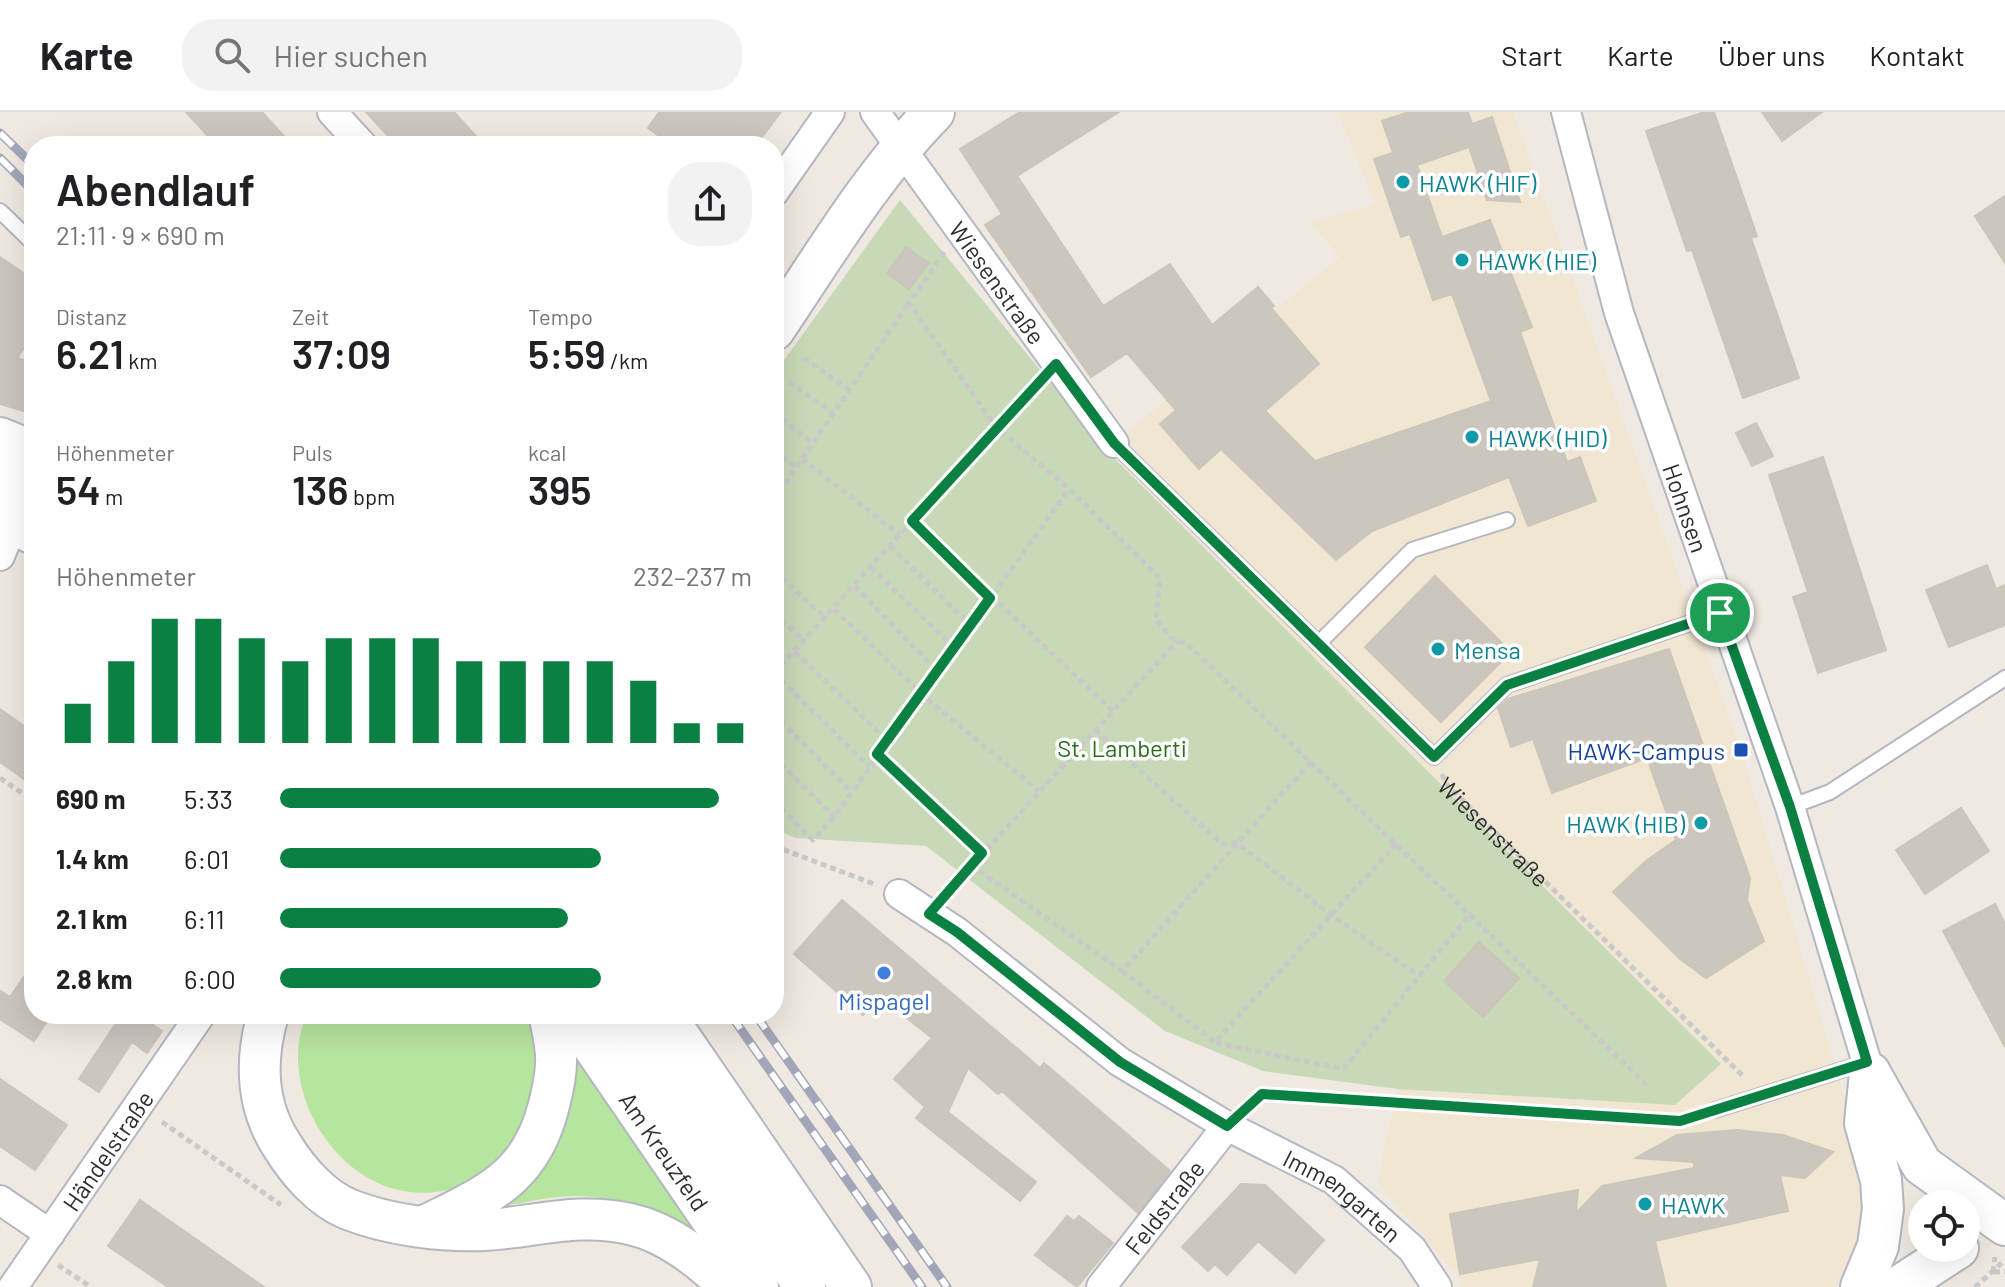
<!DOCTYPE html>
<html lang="de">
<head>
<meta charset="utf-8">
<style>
	body { margin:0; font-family:Barlow,sans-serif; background:#f2f2f2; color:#202124; height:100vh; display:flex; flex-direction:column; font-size:30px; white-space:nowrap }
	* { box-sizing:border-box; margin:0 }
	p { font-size:26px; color:#757577 }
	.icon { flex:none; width:44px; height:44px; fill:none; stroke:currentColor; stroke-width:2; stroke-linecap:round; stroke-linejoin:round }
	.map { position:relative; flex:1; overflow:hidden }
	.drawer { position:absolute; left:24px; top:24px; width:760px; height:888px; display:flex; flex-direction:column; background:#fff; border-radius:32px; box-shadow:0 8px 32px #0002 }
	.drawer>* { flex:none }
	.tools { position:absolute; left:1908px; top:1078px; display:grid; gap:16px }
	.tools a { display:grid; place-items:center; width:72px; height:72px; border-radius:50%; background:#fff; box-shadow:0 8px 32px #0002; font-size:40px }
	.pin { position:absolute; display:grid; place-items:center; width:68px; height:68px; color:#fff; margin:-34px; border:4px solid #fff; border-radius:50%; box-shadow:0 2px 8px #0007 }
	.round { display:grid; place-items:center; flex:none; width:84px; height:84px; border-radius:32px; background:#f2f2f2 }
	.headline { display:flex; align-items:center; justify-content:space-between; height:136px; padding:0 32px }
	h1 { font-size:44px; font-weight:600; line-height:60px }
	.stats { display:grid; grid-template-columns:repeat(3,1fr); gap:12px; height:136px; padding:8px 32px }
	.stats div { display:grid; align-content:center }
	.stats b { font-size:40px; font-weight:600 }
	.stats small { font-size:22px; font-weight:400 }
	.stats p { font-size:22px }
	.chart { height:224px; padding:16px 32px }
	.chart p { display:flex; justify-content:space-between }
	.chart svg { width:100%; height:144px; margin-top:8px; stroke:#0b8043; stroke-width:6 }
	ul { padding:0 32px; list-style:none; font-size:26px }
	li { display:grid; grid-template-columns:128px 96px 1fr; align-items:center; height:60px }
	li i { height:20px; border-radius:10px; background:#0b8043 }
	header { display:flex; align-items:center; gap:48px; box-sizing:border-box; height:112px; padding:0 40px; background:#fff; border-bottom:2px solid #e0e0e0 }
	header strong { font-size:38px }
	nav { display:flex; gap:44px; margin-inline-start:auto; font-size:28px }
	.search { width:560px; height:72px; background:#f2f2f2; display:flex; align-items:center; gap:20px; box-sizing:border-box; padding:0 28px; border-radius:32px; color:#757577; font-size:30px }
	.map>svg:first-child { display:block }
</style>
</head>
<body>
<header>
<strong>Karte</strong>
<div class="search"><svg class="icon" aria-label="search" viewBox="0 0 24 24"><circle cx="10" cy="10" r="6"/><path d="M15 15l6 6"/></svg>Hier suchen</div>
<nav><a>Start</a><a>Karte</a><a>Über uns</a><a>Kontakt</a></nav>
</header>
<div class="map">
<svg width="2005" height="1175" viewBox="0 0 2005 1175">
	<rect width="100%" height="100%" fill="#efe9e1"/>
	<path fill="#f0e6d1" d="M 1338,0 L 1513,0 L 1741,638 L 1865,1054 L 1869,1087 L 1853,1151 L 1835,1175 L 1462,1175 L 1458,1164 L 1395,1093 L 1378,1069 L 1397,977 L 1675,993 L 1106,338 L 1340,145 L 1311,111 L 1375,92 Z"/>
	<path fill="#b6e59e" d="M 307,902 L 528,902 C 533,925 539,971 533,994 C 516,1055 453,1095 391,1076 C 323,1055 278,966 307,902 Z
		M 576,944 L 695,1119 C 662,1105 630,1089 594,1085 C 557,1080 518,1093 481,1098 L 561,1018 L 570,996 Z"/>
	<path fill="#c8d9b8" d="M 900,88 L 1106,338 L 1721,952 L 1675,993 L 1397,977 L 1263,959 L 1165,919 L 926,734 L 796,726 L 774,717 L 774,262 Z"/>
	<path fill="#cbc7bf" stroke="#cbc5ba" stroke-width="2" d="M 186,0 L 262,0 L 293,34 L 217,34 Z
		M 366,0 L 454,0 L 485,34 L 397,34 Z
		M 659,0 L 781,0 L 755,34 L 673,34 L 648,16 Z
		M 1020,0 L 1119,0 L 1017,64 L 1103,194 L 1170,152 L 1212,213 L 1258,175 L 1274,194 L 1271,196 L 1319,252 L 1265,299 L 1315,349 L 1491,289 L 1452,182 L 1433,188 L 1410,122 L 1401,125 L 1374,47 L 1393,41 L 1382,9 L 1409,0 L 1468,0 L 1472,12 L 1492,5 L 1520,90 L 1487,88 L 1469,35 L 1417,53 L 1442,125 L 1490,108 L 1532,215 L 1520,220 L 1567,350 L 1580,345 L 1596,389 L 1528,414 L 1509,365 L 1372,419 L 1336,448 L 1221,337 L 1199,357 L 1160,312 L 1176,298 L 1127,241 L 1091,265 L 985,113 L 1002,102 L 960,37 Z
		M 1705,0 L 1714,0 L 1757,124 L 1751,126 L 1799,266 L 1743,286 L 1692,138 L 1687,139 L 1646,19 Z
		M 1762,0 L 1822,0 L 1782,29 Z
		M 2005,84 L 2005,151 L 1975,104 Z
		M 906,135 L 929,151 L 909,177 L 887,161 Z
		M 0,145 L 34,168 L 34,222 L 17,246 L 34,251 L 34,302 L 0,292 Z
		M 1756,311 L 1773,344 L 1752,354 L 1736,321 Z
		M 1823,345 L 1886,538 L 1818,561 L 1793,485 L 1808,480 L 1769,363 Z
		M 1987,453 L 1996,477 L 2005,473 L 2005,513 L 1949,535 L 1926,478 Z
		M 1435,464 L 1511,540 L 1441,610 L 1365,535 Z
		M 1669,537 L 1750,766 L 1747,788 L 1764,829 L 1706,866 L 1680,847 L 1613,780 L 1647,748 L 1676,728 L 1647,646 L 1552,681 L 1533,627 L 1511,635 L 1498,596 L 1508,587 Z
		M 0,597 L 34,621 L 34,674 L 0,650 Z
		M 1961,696 L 1989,739 L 1925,782 L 1896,738 Z
		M 842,788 L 1040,956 L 1044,951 L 1170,1059 L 1138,1101 L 1002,979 L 998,982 L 968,956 L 948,1000 L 1036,1070 L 1020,1089 L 916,1006 L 925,995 L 894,967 L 932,926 L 879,884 L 863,903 L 794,842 Z
		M 1995,792 L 2005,812 L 2005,935 L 1943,819 Z
		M 1479,830 L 1519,866 L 1483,905 L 1444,869 Z
		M 34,850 L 34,902 L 47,909 L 34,929 L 0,907 L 0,879 L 10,885 Z
		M 122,902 L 137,902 L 162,919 L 147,941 L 132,930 L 99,980 L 79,967 Z
		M 0,967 L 67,1013 L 35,1058 L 0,1034 Z
		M 1737,1018 L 1783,1023 L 1833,1040 L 1805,1066 L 1780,1063 L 1788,1099 L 1655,1129 L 1666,1175 L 1533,1175 L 1540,1147 L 1460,1162 L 1450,1102 L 1578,1078 L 1576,1101 L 1602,1074 L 1694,1056 L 1694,1050 L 1636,1046 L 1677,1023 Z
		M 1241,1072 L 1265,1073 L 1324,1128 L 1295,1161 L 1258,1129 L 1227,1163 L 1215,1152 L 1208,1159 L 1182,1135 Z
		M 140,1088 L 264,1175 L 168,1175 L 108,1134 Z
		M 1067,1104 L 1074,1109 L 1079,1104 L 1113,1131 L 1077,1175 L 1035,1143 Z"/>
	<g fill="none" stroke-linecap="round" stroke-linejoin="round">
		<g stroke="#b4b7c1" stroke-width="18">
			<path id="lane" d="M 0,99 L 34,132
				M 1114,331 L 1434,645 L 1507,573 L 1720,501
				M 1319,531 L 1412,438 L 1507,408
				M 1790,695 L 1830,680 L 2005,566
				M 1715,998 L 1867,950"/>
		</g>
		<g stroke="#b4b7c1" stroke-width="32">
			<g id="street">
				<path d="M 332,0 L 363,34"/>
				<path id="s2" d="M 875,0 L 1114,331"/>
				<path id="s3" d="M 1566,0 L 1619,201 L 1790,695 L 1870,961"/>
				<path d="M 774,80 L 830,0"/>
				<path d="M 0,444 L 13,412"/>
				<path id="s4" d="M 899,782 L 957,820 L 1120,950 L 1227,1014 L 1334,1068 L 1412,1137 L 1437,1175"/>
				<path d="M 0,1088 L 50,1122"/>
				<path id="s5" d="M 13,1175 L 201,902"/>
				<path id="s6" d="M 1101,1175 L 1227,1014"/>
			</g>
		</g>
		<g stroke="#b4b7c1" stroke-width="44">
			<g id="secondary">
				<path d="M 774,218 C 824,144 871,64 934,0"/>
				<path d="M 0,326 L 34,340"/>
				<path d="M 0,364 L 34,379"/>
				<path d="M 0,406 L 34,422"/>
				<path d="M 268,902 C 255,948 255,993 283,1035 C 298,1059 321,1086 348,1097 C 387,1113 443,1120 485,1118 C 537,1115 577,1100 630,1112 C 670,1121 701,1148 731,1175"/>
				<path id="s7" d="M 571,902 L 758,1175"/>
				<path d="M 619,902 L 805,1175"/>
				<path d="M 664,902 L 851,1175"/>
				<path d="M 1870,961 L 1922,1053 L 2005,1113"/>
				<path d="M 427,1113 C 489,1082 531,1066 549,993 C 559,954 558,941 549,902"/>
				<path d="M 1861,1175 L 1878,1134 L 1883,1097 L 1881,1068 L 1865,1011 L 1870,961"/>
				<path d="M 1898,1175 L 1958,1136"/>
			</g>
		</g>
		<g stroke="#c9c9c9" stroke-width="5" stroke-dasharray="6 4" stroke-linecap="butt">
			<path d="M 944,140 L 909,191 L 996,315 L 1069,377 L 1160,466 L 1156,508 L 1172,526 L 1187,532 L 1650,976"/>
			<path d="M 804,246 L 849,278"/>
			<path d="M 789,270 L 833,301"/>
			<path d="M 774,301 L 813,331"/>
			<path d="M 774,339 L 796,355"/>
			<path d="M 802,347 L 900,423"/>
			<path d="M 774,388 L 909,191"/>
			<path d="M 912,409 L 1113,599"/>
			<path d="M 890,434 L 970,513"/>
			<path d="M 871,455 L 954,536"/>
			<path d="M 774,459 L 826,506"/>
			<path d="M 855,474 L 937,559"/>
			<path d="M 834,497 L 921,582 L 1039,679"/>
			<path d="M 774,501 L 805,529"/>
			<path d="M 795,540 L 887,628"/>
			<path d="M 774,542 L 785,552"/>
			<path d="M 774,561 L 1037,272"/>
			<path d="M 774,561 L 869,654"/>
			<path d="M 774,602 L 851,679"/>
			<path d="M 1095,618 L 1222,732 L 1237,731 L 1331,803 L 1418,863"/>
			<path d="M 877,642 L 982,741"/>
			<path d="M 774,645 L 834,705"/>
			<path id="s1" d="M 1442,662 L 1447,673 L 1745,966"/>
			<path d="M 0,666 L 34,689"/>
			<path d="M 774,689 L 813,728 L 834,705 L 1069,377"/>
			<path d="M 774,734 L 874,772"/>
			<path d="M 971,753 L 1122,859 L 1311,650"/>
			<path d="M 946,782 L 1177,529"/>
			<path d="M 1122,859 L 1215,930 L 1397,731"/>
			<path d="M 1216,931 L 1343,957 L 1471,801"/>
			<path d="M 1248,995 L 1262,982 L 1680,1009 L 1695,1004"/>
			<path d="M 162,1010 L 281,1093"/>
			<path d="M 58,1153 L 91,1175"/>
			<path d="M 1993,1160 L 1995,1145"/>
			<path d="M 1994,1160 L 2005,1160"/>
			<path d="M 1975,1175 L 2005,1148"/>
		</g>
		<use href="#lane" stroke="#fff" stroke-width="14"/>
		<use href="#street" stroke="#fff" stroke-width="28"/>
		<use href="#secondary" stroke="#fff" stroke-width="40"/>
		<g stroke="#a3a6b8" stroke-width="9">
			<path id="rail" d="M 0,21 L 34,54
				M 0,46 L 34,80
				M 730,902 L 922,1175
				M 755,902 L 947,1175"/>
		</g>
		<use href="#rail" stroke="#fff" stroke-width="6" stroke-dasharray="18" stroke-linecap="butt"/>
	</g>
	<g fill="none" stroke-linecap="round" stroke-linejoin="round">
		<g stroke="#fff" stroke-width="16">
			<path id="route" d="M 1056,252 L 1114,331 L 1434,645 L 1507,573 L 1720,501 L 1790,695 L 1867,950 L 1680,1009 L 1262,982 L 1227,1014 L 1120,950 L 957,820 L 929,802 L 982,741 L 877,642 L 990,486 L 912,409 Z"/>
		</g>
		<use href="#route" stroke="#0b8043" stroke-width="10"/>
	</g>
	<g fill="#0f9aa8" stroke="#fff" stroke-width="3">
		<circle cx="1403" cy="70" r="8"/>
		<circle cx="1462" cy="148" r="8"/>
		<circle cx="1472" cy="325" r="8"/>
		<circle cx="1438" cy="537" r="8"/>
		<circle cx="1701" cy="711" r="8"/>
		<circle cx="1645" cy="1092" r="8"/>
	</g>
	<rect fill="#1a4fb4" stroke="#fff" stroke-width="3" x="1733" y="630" width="16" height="16" rx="4"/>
	<circle fill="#3f7fe0" stroke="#fff" stroke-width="3" cx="884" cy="861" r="8"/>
	<g text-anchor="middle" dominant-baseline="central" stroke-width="7" stroke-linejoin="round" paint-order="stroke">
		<g font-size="24" fill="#0d838f" stroke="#fff" text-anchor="start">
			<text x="1419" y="70">HAWK (HIF)</text>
			<text x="1478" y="148">HAWK (HIE)</text>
			<text x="1488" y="325">HAWK (HID)</text>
			<text x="1454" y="537">Mensa</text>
			<text x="1685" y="711" text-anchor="end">HAWK (HIB)</text>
			<text x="1661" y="1092">HAWK</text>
		</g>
		<g font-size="24" fill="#2e2e2e" stroke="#fff">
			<text stroke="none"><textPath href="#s2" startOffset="210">Wiesenstraße</textPath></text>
			<text stroke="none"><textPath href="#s3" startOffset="414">Hohnsen</textPath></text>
			<text stroke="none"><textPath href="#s1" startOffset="78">Wiesenstraße</textPath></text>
			<text stroke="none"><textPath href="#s5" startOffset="166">Händelstraße</textPath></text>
			<text stroke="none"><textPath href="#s7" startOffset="166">Am Kreuzfeld</textPath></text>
			<text stroke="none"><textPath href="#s4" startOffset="538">Immengarten</textPath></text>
			<text stroke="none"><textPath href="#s6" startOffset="102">Feldstraße</textPath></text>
		</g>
		<g font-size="24" fill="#2c6e1b" stroke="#fff">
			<text x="1122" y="635">St. Lamberti</text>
		</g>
		<g font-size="24" fill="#164399" stroke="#fff" text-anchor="end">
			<text x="1725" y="638">HAWK-Campus</text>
		</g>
		<g font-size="24" fill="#366cbe" stroke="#fff">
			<text x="884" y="888">Mispagel</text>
		</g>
	</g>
</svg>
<div class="tools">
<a><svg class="icon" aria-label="locate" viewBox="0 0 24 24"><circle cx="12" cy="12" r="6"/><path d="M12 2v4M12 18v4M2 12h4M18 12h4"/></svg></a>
</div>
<div class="pin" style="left:1720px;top:501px;background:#1e9e55"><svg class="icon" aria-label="arrive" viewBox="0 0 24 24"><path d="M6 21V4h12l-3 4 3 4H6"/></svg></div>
<section class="drawer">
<div class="headline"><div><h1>Abendlauf</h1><p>21:11 · 9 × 690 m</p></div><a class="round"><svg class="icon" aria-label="share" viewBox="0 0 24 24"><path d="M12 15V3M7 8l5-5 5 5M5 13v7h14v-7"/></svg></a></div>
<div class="stats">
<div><p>Distanz</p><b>6.21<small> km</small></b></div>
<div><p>Zeit</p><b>37:09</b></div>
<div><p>Tempo</p><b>5:59<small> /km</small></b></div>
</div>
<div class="stats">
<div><p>Höhenmeter</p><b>54<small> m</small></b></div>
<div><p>Puls</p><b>136<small> bpm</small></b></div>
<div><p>kcal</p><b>395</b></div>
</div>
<div class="chart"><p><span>Höhenmeter</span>232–237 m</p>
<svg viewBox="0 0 160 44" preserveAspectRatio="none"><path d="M5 44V32M15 44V19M25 44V6M35 44V6M45 44V12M55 44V19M65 44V12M75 44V12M85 44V12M95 44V19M105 44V19M115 44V19M125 44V19M135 44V25M145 44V38M155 44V38"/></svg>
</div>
<ul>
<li><b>690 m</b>5:33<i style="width:93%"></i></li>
<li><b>1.4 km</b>6:01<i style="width:68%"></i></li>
<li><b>2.1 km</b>6:11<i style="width:61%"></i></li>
<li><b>2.8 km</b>6:00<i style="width:68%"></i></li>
</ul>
</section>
</div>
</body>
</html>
